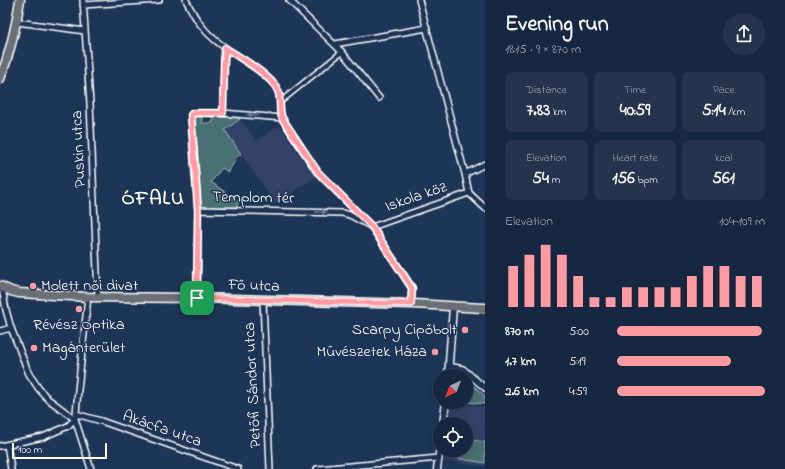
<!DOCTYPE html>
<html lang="en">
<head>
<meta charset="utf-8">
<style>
	body { margin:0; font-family:"Indie Flower",sans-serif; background:#23344c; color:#f1f3f6; height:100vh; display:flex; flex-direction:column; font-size:15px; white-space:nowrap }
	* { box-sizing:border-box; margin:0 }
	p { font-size:13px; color:#9ea6b1 }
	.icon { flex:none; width:22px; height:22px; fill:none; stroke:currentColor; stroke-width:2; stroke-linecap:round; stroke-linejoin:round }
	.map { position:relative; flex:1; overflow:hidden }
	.drawer { display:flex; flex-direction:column; background:#162841; width:300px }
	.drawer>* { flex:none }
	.needle { width:26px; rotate:223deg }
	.tools { position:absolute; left:433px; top:369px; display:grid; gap:8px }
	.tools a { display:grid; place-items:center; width:40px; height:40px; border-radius:50%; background:#162841; box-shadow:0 2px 10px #0003,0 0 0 1px #35445a; font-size:20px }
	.scale { position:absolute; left:12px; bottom:10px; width:95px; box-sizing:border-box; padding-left:4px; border:2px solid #fff; border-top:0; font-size:11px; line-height:14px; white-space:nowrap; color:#fff; -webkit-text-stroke:3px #1d3557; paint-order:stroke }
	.pin { position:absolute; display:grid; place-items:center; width:34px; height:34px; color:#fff; margin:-17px; border-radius:8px; box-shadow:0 2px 6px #0006 }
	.round { display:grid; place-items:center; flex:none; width:42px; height:42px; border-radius:21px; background:#23344c }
	.summary { display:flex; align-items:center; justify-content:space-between; height:68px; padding:0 20px }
	h1 { font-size:22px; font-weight:700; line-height:30px }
	.figures { display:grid; grid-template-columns:repeat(3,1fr); gap:6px; height:68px; padding:4px 20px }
	.figures div { display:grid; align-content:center; border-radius:8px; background:#23344c; text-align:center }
	.figures b { font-size:17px; font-weight:700 }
	.figures small { font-size:11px; font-weight:400 }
	.figures p { font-size:11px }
	.chart { height:112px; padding:8px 20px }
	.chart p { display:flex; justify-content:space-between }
	.chart svg { width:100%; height:72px; margin-top:4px; stroke:#ff9aa2; stroke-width:6 }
	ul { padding:0 20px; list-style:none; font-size:13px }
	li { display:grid; grid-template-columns:64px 48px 1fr; align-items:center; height:30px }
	li i { height:10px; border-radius:5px; background:#ff9aa2 }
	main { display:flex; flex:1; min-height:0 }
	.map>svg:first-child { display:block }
</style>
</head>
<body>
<main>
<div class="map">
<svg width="485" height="469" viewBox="0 0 485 469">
	<rect width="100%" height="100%" fill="#1d3557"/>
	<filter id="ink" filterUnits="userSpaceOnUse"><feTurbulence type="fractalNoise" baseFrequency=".025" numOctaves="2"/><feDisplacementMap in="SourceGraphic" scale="8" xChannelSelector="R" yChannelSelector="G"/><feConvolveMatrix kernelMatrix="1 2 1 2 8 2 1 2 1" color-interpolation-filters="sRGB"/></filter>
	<g filter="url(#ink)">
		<path fill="#304367" d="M 241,119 L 256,141 L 279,125 L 315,178 L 275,204 L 225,130 Z
			M 452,402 L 485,407 L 485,466 L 445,462 L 446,450 L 466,450 L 466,424 L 449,424 Z"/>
		<path fill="#4a7073" stroke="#a4b8b9" d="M 195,117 L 202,117 L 202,123 L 213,123 L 213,117 L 239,118 L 240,119 L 225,130 L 241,154 L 235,158 L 236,160 L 228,172 L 222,168 L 211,182 L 239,202 L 236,207 L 201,207 Z
			M 466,379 L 485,396 L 485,404 L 465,402 L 466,402 Z
			M 466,439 L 485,442 L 485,463 L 448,457 L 449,450 L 466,450 Z"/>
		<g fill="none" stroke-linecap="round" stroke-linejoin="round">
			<g stroke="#fff" stroke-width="7">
				<path id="pedestrian" d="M 280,102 L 342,52"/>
			</g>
			<g stroke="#fff" stroke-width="8">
				<path id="minor" d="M 83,0 L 90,103 L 98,297
					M 186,0 C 195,18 203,31 219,43 C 235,56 266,71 277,88 C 282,97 278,108 282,118 L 317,172 L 372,227 L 412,288 L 411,304
					M 289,0 L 342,52 L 379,98
					M 419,0 L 465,174 L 469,193 L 485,208
					M 83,5 L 159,0
					M 17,22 L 85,31
					M 335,44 L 427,28
					M 223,113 L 224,64 L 225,48
					M 465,174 L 485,164
					M 198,210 L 342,213 L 350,215 L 372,227 L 469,193
					M 2,288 L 6,310 L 11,328 L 29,374 L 39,389 L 48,399 L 75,419 L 91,469
					M 197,298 L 198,210 L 191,115 L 193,113 L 223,113 L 282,118
					M 263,301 L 270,469
					M 0,331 L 11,328
					M 449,366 L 463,369 L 485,388
					M 76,414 L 101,421 L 238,469
					M 7,445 L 11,469
					M 0,446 L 43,437 L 68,426 L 75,419 L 76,414 L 78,390 L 88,297
					M 317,469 L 439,458"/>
			</g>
			<g stroke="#fff" stroke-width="9">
				<path id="tertiary" d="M 448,376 L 453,307
					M 443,424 L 446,402
					M 437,469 L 440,447"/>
			</g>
			<g stroke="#fff" stroke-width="11">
				<path id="primary" d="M 0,79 C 10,53 16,27 20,0
					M 0,286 L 11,291 L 19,293 L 88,297 L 197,298 L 411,304 C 436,305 460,307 485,308"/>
			</g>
			<use href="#pedestrian" stroke="#1d3557" stroke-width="4"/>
			<use href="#minor" stroke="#1d3557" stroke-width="5"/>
			<use href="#tertiary" stroke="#1d3557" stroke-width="6"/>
			<use href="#primary" stroke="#6a7074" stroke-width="8"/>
		</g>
		<defs><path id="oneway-solid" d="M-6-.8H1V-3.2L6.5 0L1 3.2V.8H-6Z"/></defs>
		<g fill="#6c7c92">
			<use href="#oneway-solid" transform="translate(253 115) rotate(-176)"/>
			<use href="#oneway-solid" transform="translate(321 212) rotate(1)"/>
		</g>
	</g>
	<g fill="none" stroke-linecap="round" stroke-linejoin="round" filter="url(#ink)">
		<g stroke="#fff" stroke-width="8">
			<path id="route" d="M 225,48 C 239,57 271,75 278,91 C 282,99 278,109 282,118 L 318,172 L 372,227 L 412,288 L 411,304 L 197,298 L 198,210 L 191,115 L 193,113 L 223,113 L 224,64 Z"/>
		</g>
		<use href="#route" stroke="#ff9aa2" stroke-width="5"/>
	</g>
	<g fill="#ff9aa2" stroke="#1d3557" stroke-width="1.5">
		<circle cx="33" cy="286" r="4"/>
		<circle cx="79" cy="309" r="4"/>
		<circle cx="465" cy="330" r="4"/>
		<circle cx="34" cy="348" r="4"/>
		<circle cx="435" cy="352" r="4"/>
	</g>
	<g text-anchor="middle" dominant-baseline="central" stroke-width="3" stroke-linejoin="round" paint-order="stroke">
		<g font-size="16" fill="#fff" stroke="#1d3557">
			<text transform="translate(79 149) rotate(-93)">Puskin utca</text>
			<text transform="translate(416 197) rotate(-19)">Iskola köz</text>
			<text transform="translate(253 198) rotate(1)">Templom tér</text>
			<text transform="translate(254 286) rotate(2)">Fő utca</text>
			<text transform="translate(253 385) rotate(-93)">Petőfi Sándor utca</text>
			<text transform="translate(162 429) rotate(19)">Akácfa utca</text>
		</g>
		<g font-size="16" fill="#fff" stroke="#1d3557" text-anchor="start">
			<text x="41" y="286">Molett női divat</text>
			<text x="79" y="325" text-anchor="middle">Révész Optika</text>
			<text x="457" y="330" text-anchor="end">Scarpy Cipőbolt</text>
			<text x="42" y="348">Magánterület</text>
			<text x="427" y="352" text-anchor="end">Művészetek Háza</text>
		</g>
		<g font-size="20" font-weight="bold" letter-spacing="1" fill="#fff" stroke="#1d3557">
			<text x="153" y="199">ÓFALU</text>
		</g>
	</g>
</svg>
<div class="tools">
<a><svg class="needle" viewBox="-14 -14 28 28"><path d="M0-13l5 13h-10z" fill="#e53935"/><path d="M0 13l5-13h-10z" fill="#9ea6b1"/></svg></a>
<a><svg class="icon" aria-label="locate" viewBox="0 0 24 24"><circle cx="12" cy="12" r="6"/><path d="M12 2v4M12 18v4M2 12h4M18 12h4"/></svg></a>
</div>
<div class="scale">100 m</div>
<div class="pin" style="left:197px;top:298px;background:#1e9e55"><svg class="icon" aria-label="arrive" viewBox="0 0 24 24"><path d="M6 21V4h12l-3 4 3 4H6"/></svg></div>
</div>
<section class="drawer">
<div class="summary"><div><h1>Evening run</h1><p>18:15 · 9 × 870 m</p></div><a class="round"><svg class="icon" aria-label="share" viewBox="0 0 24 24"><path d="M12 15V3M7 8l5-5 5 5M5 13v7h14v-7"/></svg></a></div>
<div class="figures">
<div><p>Distance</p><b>7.83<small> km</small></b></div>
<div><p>Time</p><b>40:59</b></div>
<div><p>Pace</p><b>5:14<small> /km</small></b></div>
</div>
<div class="figures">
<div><p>Elevation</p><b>54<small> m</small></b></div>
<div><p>Heart rate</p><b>156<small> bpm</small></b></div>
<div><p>kcal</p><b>561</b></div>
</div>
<div class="chart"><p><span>Elevation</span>104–109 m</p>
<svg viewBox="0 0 160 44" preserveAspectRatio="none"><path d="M5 44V19M15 44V12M25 44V6M35 44V12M45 44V25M55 44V38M65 44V38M75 44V32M85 44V32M95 44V32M105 44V32M115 44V25M125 44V19M135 44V19M145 44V25M155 44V25"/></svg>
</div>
<ul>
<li><b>870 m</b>5:00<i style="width:98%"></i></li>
<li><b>1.7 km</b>5:19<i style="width:77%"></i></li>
<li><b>2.6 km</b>4:59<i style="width:100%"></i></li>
</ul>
</section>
</main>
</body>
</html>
